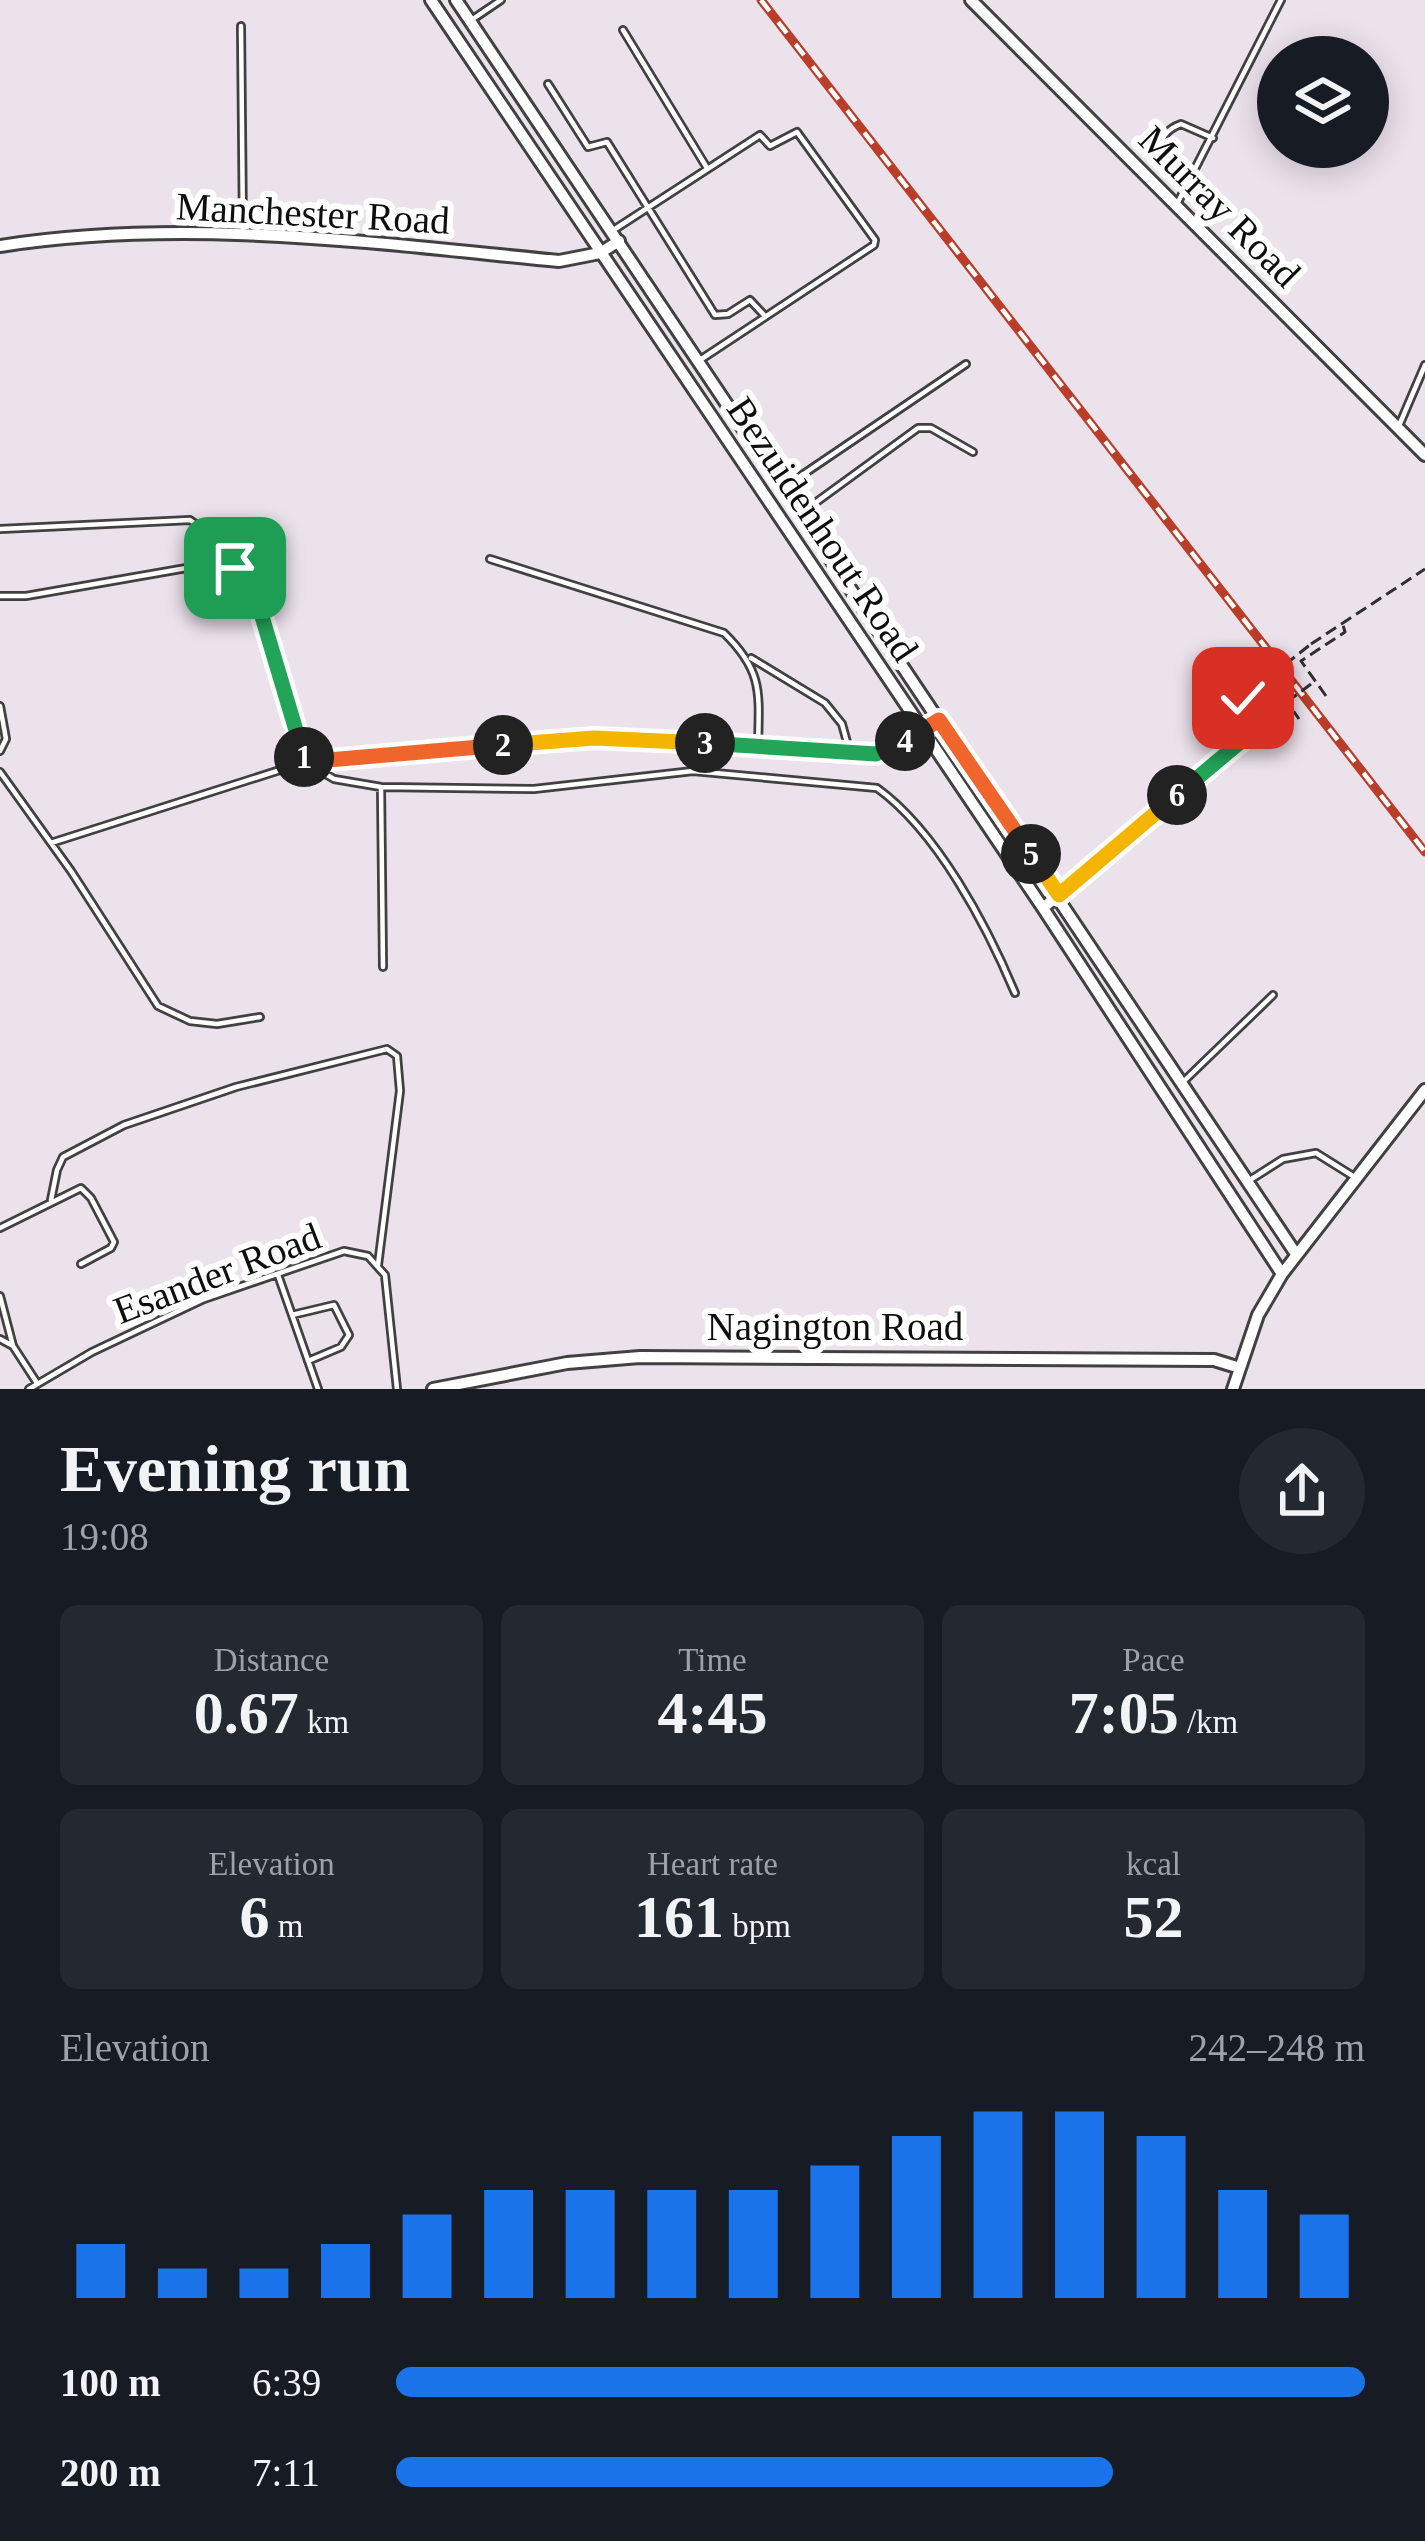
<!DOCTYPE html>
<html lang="en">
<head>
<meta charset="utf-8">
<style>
	body { margin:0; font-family:"Times New Roman",serif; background:#242831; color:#f1f3f6; height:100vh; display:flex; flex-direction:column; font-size:45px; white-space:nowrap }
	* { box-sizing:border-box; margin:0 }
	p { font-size:39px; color:#9ea1a6 }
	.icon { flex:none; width:66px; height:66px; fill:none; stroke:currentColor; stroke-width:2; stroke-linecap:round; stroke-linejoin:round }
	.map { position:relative; height:1389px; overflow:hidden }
	.panel { display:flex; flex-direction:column; background:#171b24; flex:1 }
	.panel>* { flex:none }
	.controls { position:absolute; left:1257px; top:36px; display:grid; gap:24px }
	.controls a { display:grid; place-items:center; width:132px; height:132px; border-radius:50%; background:#171b24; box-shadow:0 6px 30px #0003; font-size:60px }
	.pin { position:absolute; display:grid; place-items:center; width:102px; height:102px; color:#fff; margin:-51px; border-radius:24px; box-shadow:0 6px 18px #0006 }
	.km { position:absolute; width:60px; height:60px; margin:-30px; border-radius:50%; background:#222; color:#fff; font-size:33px; line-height:60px; text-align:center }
	.round { display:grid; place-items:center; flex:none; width:126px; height:126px; border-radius:63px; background:#242831 }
	.headline { display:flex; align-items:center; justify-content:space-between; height:204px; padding:0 60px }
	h1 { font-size:66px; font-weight:700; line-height:90px }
	.metrics { display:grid; grid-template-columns:repeat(3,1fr); gap:18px; height:204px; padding:12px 60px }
	.metrics div { display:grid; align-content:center; border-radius:18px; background:#242831; text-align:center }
	.metrics b { font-size:60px; font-weight:700 }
	.metrics small { font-size:33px; font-weight:400 }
	.metrics p { font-size:33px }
	.chart { height:336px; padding:24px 60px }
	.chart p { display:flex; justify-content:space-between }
	.chart svg { width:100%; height:216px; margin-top:12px; stroke:#1a73e8; stroke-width:6 }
	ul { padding:0 60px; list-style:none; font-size:39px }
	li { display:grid; grid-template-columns:192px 144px 1fr; align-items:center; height:90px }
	li i { height:30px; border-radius:15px; background:#1a73e8 }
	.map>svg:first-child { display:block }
</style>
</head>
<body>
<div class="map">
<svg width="1425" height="1389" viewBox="0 0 1425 1389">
	<rect width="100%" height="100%" fill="#fefeef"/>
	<path fill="#ece2ec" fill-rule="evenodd" d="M 0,0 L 1425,0 L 1425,1389 L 0,1389 ZM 1278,57 L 1368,57 L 1368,147 L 1278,147 Z"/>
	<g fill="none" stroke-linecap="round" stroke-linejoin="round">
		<g stroke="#414141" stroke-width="10">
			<path id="lane" d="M 470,21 L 501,0
				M 241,26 L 243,232
				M 623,30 L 707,168
				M 548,84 L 588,147 L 607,142 L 715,315 L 728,314 L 750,300 L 764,315
				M 1188,184 L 1157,154 C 1160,138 1167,129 1181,124 L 1213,138
				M 1176,206 L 1281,0
				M 612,231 L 760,135 L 770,146 L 797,132 L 875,240 L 874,245 L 700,360
				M 1398,428 L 1425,365
				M 783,488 L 966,364
				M 800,514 L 918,428 L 931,428 L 973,452
				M 0,529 L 190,520 L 225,544 L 235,568
				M 490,559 L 724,633 C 764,672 759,694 758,747
				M 0,596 L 26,596 L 215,563 C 241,570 250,585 260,610 L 305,762 L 334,779 L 381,787 L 534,789 L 693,771 L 877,788 C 937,831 987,926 1015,993
				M 751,658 L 825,703 L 842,724 L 850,753
				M 0,706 L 6,739 L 0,751
				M 0,772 L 71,871 L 158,1006 L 190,1021 L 217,1024 L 260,1017
				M 381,787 L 383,967
				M 51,843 L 305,762 L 594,738 L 876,754 L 939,720
				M 1183,1082 L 1273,995
				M 1250,1180 L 1283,1159 L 1316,1153 L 1356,1178
				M 51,1200 L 57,1170 L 63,1157 L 124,1125 L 236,1087 L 387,1049 L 397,1056 L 400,1091 L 378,1265
				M 0,1228 L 81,1188 L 91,1198 L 114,1242 L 111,1248 L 81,1264
				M 278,1275 L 318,1389
				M 0,1296 L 13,1346 L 37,1383
				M 292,1315 L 334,1305 L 349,1335 L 341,1347 L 308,1361
				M 0,1339 L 13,1346
				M 29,1389 L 92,1352 L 204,1299 L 344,1251 L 368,1256 L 385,1275 L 397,1389"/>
		</g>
		<g stroke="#414141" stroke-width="16">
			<path id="street" d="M 431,0 L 1043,908 L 1282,1274
				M 456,0 L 1296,1254
				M 971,0 L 1425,455
				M 0,246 C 186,217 373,243 559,261 L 600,253 L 619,241
				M 1043,908 L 1226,754
				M 433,1389 L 567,1363 L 640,1357 L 1214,1360 L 1240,1368
				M 1233,1389 L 1258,1315 L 1282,1274 L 1425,1090"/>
		</g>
		<path stroke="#303030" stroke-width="3" stroke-dasharray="12 6" stroke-linecap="butt" d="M 1311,644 L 1425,569
			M 1273,682 L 1299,719
			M 1326,696 L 1301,661 L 1345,632 L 1343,625
			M 1243,698 L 1254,710
			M 1274,701 L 1292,724 L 1297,720
			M 1234,747 C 1251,733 1254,714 1274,701 L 1265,688 L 1273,682"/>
		<use href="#lane" stroke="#fff" stroke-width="4.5"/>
		<use href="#street" stroke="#fff" stroke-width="10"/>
		<g stroke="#ba3d2a" stroke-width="9">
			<path id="rail" d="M 761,0 L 1425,852"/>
		</g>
		<use href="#rail" stroke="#fff" stroke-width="4.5" stroke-dasharray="14" stroke-linecap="butt"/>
		<path stroke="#303030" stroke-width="3" stroke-dasharray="12 6" stroke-linecap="butt" d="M 1243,698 L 1311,644
			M 1287,702 L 1315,681"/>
	</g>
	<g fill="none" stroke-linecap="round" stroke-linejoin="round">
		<g stroke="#fff" stroke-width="24">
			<path id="split-1" d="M 235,568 L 251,587 L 260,610 L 304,757"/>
		</g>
		<g stroke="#fff" stroke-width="24">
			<path id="split-2" d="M 304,757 L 305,762 L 503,745"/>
		</g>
		<g stroke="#fff" stroke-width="24">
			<path id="split-3" d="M 503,745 L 594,738 L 705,743"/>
		</g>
		<g stroke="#fff" stroke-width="24">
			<path id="split-4" d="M 705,743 L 876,754 L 905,741"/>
		</g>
		<g stroke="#fff" stroke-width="24">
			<path id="split-5" d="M 905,741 L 939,720 L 1031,854"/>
		</g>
		<g stroke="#fff" stroke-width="24">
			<path id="split-6" d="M 1031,854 L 1059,895 L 1177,795"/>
		</g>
		<g stroke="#fff" stroke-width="24">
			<path id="split-7" d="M 1177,795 L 1245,738 L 1257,712 L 1243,698"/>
		</g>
		<use href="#split-1" stroke="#22a559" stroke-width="15"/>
		<use href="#split-2" stroke="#f0652b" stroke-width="15"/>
		<use href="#split-3" stroke="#f5b400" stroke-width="15"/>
		<use href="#split-4" stroke="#22a559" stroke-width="15"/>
		<use href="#split-5" stroke="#f0652b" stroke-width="15"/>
		<use href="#split-6" stroke="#f5b400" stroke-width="15"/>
		<use href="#split-7" stroke="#22a559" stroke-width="15"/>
	</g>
	<g text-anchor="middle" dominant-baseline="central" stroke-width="12" stroke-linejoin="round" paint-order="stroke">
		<g font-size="39" fill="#0e0e0e" stroke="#fff">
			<text transform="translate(1220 206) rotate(45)">Murray Road</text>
			<text transform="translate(313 213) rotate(3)">Manchester Road</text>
			<text transform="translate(823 529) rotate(56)">Bezuidenhout Road</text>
			<text transform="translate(217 1273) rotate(-21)">Esander Road</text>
			<text x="835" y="1326">Nagington Road</text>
		</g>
	</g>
</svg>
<div class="controls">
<a><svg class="icon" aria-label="layers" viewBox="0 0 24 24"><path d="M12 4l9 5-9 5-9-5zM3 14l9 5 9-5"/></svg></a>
</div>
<div class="pin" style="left:235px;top:568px;background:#1e9e55"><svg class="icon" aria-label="arrive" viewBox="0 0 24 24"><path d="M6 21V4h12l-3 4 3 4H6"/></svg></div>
<div class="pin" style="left:1243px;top:698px;background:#d93025"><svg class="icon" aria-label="check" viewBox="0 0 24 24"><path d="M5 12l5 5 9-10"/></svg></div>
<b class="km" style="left:304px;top:757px">1</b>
<b class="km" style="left:503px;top:745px">2</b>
<b class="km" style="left:705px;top:743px">3</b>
<b class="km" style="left:905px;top:741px">4</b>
<b class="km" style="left:1031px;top:854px">5</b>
<b class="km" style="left:1177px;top:795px">6</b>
</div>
<section class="panel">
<div class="headline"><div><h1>Evening run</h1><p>19:08</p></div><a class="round"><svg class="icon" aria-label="share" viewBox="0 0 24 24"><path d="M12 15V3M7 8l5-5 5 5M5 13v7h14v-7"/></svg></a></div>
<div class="metrics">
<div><p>Distance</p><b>0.67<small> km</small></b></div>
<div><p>Time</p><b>4:45</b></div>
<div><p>Pace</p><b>7:05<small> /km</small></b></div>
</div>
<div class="metrics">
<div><p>Elevation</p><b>6<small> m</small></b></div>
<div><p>Heart rate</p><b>161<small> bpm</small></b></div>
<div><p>kcal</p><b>52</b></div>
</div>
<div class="chart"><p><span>Elevation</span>242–248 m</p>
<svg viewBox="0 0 160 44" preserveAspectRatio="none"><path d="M5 44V33M15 44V38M25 44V38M35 44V33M45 44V27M55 44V22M65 44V22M75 44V22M85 44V22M95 44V17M105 44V11M115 44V6M125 44V6M135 44V11M145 44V22M155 44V27"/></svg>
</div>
<ul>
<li><b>100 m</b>6:39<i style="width:100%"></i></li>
<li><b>200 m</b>7:11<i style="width:74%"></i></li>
</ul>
</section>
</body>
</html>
